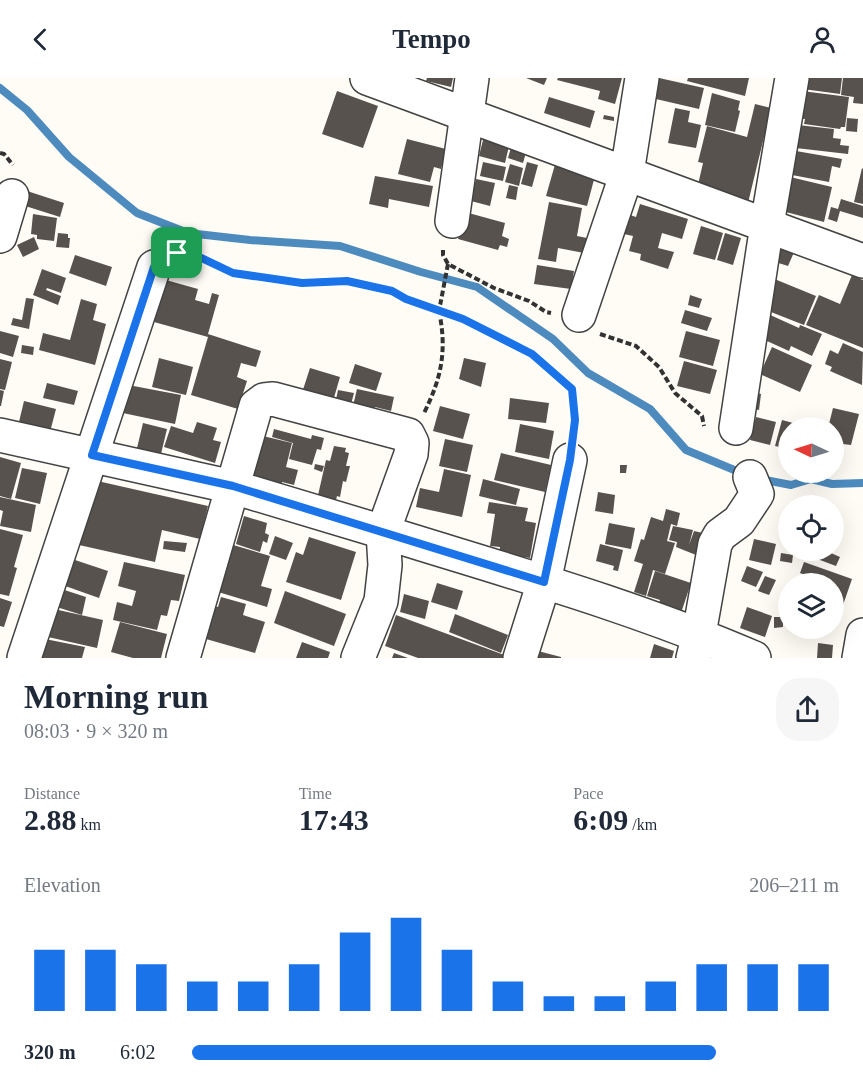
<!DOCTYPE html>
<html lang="en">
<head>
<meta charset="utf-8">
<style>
	body { margin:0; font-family:"Times New Roman",serif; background:#f6f6f7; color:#1f2937; height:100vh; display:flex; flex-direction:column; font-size:22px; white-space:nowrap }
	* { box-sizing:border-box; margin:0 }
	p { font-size:20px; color:#747a83 }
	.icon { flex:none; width:33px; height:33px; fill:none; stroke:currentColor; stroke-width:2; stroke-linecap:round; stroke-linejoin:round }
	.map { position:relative; height:580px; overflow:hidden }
	.side { display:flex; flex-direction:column; background:#fff; flex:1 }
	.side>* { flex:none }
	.needle { width:39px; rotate:274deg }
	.fabs { position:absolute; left:778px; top:339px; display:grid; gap:12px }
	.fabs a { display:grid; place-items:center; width:66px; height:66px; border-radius:50%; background:#fff; box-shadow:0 6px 24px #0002; font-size:30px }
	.pin { position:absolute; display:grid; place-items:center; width:51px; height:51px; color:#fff; margin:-26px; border-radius:12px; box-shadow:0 3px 9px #0006 }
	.round { display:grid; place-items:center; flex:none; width:63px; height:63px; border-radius:24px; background:#f6f6f7 }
	.overview { display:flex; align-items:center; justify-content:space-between; height:102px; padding:0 24px }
	h1 { font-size:33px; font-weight:700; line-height:45px }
	.metrics { display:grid; grid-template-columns:repeat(3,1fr); gap:9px; height:102px; padding:6px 24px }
	.metrics div { display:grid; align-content:center }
	.metrics b { font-size:30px; font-weight:700 }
	.metrics small { font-size:16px; font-weight:400 }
	.metrics p { font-size:16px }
	.chart { height:168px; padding:12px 24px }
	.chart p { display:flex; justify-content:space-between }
	.chart svg { width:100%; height:108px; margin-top:6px; stroke:#1a73e8; stroke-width:6 }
	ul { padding:0 24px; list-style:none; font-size:20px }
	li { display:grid; grid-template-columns:96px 72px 1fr; align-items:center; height:45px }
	li i { height:15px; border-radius:8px; background:#1a73e8 }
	header { display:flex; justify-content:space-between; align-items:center; height:78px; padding:0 24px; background:#fff; font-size:27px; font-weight:700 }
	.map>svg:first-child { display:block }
</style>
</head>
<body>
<header><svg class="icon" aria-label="back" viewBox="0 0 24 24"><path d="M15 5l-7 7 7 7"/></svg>Tempo<svg class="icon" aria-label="person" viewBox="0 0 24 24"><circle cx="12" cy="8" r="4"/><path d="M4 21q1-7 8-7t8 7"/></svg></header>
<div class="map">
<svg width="863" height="580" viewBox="0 0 863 580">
	<rect width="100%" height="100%" fill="#fefcf5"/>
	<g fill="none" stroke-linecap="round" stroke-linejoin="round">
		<path stroke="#4d8bbf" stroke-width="8" d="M 0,10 L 27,32 L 69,79 L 137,135 L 188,155 L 250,162 L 340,168 L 421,194 L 477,209 L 553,261 L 588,295 L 650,331 L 686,372 L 744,396
			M 760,401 L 791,407 L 811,401 L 832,406 L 863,405"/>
	</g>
	<path fill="#58524e" d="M 427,0 L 453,0 L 451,9 L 426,3 Z
		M 526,0 L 547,0 L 544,7 Z
		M 558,0 L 622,0 L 615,26 L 598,21 L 600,13 L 557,2 Z
		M 647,0 L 659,0 L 704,10 L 699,31 L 643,18 Z
		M 688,0 L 749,0 L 745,18 L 687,3 Z
		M 804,0 L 842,0 L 840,16 L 803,11 Z
		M 843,0 L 863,0 L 863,26 L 853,25 L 854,19 L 841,17 Z
		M 337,13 L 378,28 L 363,70 L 322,56 Z
		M 802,13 L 849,19 L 845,49 L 841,49 L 840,51 L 804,46 L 805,41 L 798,40 Z
		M 712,15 L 740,23 L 738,32 L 740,33 L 735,54 L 705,47 Z
		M 549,19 L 595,33 L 590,50 L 544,35 Z
		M 755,26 L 771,30 L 748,125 L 697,111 L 703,85 L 698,84 L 707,48 L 747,59 Z
		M 675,30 L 690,33 L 688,44 L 701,47 L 696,70 L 668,65 Z
		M 604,37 L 614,39 L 614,43 L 603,41 Z
		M 847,40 L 858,41 L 857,54 L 846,53 Z
		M 789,46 L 834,51 L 833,60 L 841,61 L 840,67 L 849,68 L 848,76 L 787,69 Z
		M 484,58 L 510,64 L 505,85 L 479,78 Z
		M 407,61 L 446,71 L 441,91 L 434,89 L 430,104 L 398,96 Z
		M 512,66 L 527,71 L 523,85 L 508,80 Z
		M 796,73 L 842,81 L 840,90 L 832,88 L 829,104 L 792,97 Z
		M 556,83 L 596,94 L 587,128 L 546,118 Z
		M 483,84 L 506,89 L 503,103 L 480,98 Z
		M 527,84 L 538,87 L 532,109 L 521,106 Z
		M 510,86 L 523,90 L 519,108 L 505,104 Z
		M 862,90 L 863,91 L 863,126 L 854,124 Z
		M 375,98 L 433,108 L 429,129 L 389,121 L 388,130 L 369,126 Z
		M 790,99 L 832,109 L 824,144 L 782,133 Z
		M 476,101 L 495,105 L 490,128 L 471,123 Z
		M 509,107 L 518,109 L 516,122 L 506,120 Z
		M 24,112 L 64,125 L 60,139 L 19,126 Z
		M 841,121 L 863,128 L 863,140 L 840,133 L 837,144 L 828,141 L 831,129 L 838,131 Z
		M 549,124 L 582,130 L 577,158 L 587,160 L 584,175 L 558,170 L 556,184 L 538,181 Z
		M 640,126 L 688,141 L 682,161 L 662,155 L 658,170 L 674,174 L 668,191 L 640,182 L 641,176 L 629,173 L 633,158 L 624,156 L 630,137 L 636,139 Z
		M 465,134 L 505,145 L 502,158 L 509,161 L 507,169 L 500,167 L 498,172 L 458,161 Z
		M 33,136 L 57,140 L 54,163 L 37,161 L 37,157 L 31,156 Z
		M 701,148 L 723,155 L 715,182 L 693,176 Z
		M 58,155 L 68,156 L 68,160 L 70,160 L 69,170 L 56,169 Z
		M 725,155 L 741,160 L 733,187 L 717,182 Z
		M 34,159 L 39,171 L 23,179 L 17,167 Z
		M 775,164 L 795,172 L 788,188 L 769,182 Z
		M 75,177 L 112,189 L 106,208 L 69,195 Z
		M 537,187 L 574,193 L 571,211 L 534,206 Z
		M 42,191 L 66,200 L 61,215 L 47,210 L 46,212 L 61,218 L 58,227 L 33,217 Z
		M 852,197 L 863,202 L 863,270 L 806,247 L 819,217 L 840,226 Z
		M 772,200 L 816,218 L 804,247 L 761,230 Z
		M 166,202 L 198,211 L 195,222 L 209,226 L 212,215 L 219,217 L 208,256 L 261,273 L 256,289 L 241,285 L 237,299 L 247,303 L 238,331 L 191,317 L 208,259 L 154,244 Z
		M 690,217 L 702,221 L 699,230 L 688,227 Z
		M 26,220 L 34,221 L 29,251 L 11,247 L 13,240 L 22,242 Z
		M 81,221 L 97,226 L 93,242 L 106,246 L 95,287 L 39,272 L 43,255 L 70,262 Z
		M 685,232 L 712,240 L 707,253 L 681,245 Z
		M 768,236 L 799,250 L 800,247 L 822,256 L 812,278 L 791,268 L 789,273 L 758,259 Z
		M 0,253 L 19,258 L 13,279 L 0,275 Z
		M 686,253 L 720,262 L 713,288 L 679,279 Z
		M 843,265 L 863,274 L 862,307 L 830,293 L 832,289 L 825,286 L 830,272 L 838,276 Z
		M 22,267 L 34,269 L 33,277 L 21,275 Z
		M 772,269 L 812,287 L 800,314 L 760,296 Z
		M 159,280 L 193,289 L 186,317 L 152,309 Z
		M 464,280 L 486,285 L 481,309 L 459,301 Z
		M 0,281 L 12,284 L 5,312 L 0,311 Z
		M 684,283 L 717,292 L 710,316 L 677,308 Z
		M 355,286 L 382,295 L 376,313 L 349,305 Z
		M 310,290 L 340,299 L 331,330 L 300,321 Z
		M 47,305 L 78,313 L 74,327 L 43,320 Z
		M 123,306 L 181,317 L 175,346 L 118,334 Z
		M 357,311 L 394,319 L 391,333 L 375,329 L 373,337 L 352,332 Z
		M 0,312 L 4,313 L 1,328 L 0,328 Z
		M 338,312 L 354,315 L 349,334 L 334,331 Z
		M 750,314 L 761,316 L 759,332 L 748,330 Z
		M 510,320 L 549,325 L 546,345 L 508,341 Z
		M 24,323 L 56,331 L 50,354 L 18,348 Z
		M 440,328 L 470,336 L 463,361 L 433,353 Z
		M 833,330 L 859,336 L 851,367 L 843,366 L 839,380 L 834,379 L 834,350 L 828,350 Z
		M 756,339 L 776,344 L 770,367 L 750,362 Z
		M 782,342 L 808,349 L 789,350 L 789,371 L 775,368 Z
		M 197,344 L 217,350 L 213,362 L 221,364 L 215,385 L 164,369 L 171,348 L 193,355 Z
		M 143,345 L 167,351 L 161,376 L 137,370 Z
		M 520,346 L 554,353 L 549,381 L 515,374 Z
		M 274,351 L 311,361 L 312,357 L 324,360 L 321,372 L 317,371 L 312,387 L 289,381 L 293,365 L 272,359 Z
		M 263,358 L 292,365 L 286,389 L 298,392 L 294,407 L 282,404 L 280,415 L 247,407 Z
		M 445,361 L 473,367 L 467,394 L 439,388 Z
		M 334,368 L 346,370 L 345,374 L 349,375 L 346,388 L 350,388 L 346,404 L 343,403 L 340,419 L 337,418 L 334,430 L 316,426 L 326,382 L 330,383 Z
		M 501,375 L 551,387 L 545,414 L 494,402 Z
		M 0,379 L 21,385 L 11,421 L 0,418 Z
		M 315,386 L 324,388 L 322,394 L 314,391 Z
		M 620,387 L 627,387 L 626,395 L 620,395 Z
		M 22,390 L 47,395 L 40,426 L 15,420 Z
		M 444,391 L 471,397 L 462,439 L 416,429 L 420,410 L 439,414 Z
		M 483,401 L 520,411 L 516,427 L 479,418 Z
		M 93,402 L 208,428 L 200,461 L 162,452 L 155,484 L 79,467 Z
		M 598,414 L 615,417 L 613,436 L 595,433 Z
		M 0,419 L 36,427 L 31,454 L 0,448 L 3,433 L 0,432 Z
		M 489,424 L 528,430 L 525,443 L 536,445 L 530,480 L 499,475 L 500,469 L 490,468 L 495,436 L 487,435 Z
		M 666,431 L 680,435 L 677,448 L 671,446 L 667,463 L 675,465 L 665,496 L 653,492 L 646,518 L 634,514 L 643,486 L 634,483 L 641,461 L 644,462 L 651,439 L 663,443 Z
		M 244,438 L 267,445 L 265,455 L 269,457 L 267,465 L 263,463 L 260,474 L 236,466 Z
		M 609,445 L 635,450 L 631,471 L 605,466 Z
		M 673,448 L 693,452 L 689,467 L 694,453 L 703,455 L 696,477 L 676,469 L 677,464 L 669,462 Z
		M 0,451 L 23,457 L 14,489 L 17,490 L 9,518 L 0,516 Z
		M 275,458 L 293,465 L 286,482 L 269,476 Z
		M 309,459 L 356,474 L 341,522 L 286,504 L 296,474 L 303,477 Z
		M 754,461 L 776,466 L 771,487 L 749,482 Z
		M 164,463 L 187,465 L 185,474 L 163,471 Z
		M 230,466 L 270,478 L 261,508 L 272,511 L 267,529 L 215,513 Z
		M 600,466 L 623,472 L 618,493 L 613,492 L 614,488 L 596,483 Z
		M 815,472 L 824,472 L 840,479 L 836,488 L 812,479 Z
		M 781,475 L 793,477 L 792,485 L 780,483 Z
		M 63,478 L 108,493 L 99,520 L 54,504 Z
		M 124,484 L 185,497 L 179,523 L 171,522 L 167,538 L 161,537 L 157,552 L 113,542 L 117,524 L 132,528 L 136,513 L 118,508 Z
		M 804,484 L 852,501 L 842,530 L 834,527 L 834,506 L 811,506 L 813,500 L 800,495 Z
		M 747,488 L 763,494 L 756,509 L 741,503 Z
		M 655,493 L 691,505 L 681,535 L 658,528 L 660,522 L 647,518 Z
		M 765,498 L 776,502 L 769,517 L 758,513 Z
		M 437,505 L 463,513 L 457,532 L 431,524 Z
		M 52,508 L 86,519 L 82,537 L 47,526 Z
		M 285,513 L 346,536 L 334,568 L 274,545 Z
		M 404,516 L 429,523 L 425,541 L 400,534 Z
		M 221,519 L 246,526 L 243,537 L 265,544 L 255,575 L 199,559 L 209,527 L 218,529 Z
		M 0,520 L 12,524 L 4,549 L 0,548 Z
		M 747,529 L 772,538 L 765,559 L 740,550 Z
		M 54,531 L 103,542 L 97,570 L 48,559 Z
		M 455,536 L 508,557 L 501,575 L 449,554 Z
		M 396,537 L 507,578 L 507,580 L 418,580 L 385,568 Z
		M 774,539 L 783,539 L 783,549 L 774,550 Z
		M 120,544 L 167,556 L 161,580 L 133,580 L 111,574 Z
		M 40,560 L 85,569 L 82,580 L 36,580 Z
		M 302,564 L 330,574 L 328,580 L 296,580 Z
		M 818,565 L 833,567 L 832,580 L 817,580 Z
		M 654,566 L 674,573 L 672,580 L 650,580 Z
		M 538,573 L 561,579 L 561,580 L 536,580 Z
		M 394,575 L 408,580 L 392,580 Z"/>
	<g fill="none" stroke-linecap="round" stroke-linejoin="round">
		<g stroke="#434343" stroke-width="36">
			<path id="minor" d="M 367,0 L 863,183
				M 452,143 L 472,0
				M 0,158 L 12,118
				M 579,237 L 627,95 L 642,0
				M 736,350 L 767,147 L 792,0
				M 0,357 L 233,409 L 383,454 L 385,487 L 381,523 L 358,580
				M 24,580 L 154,189
				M 183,580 L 256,328 L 264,322 L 273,321 L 408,357 L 412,365 L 411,376 L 383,454 C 508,493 634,528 754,580
				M 520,580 L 544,504 L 570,382
				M 693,580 L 699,556 L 715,466 L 720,457 L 739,443 L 757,416 L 750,399
				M 859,580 L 863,557"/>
		</g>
		<path stroke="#323232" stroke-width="4" stroke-dasharray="6 3" stroke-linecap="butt" d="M 0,75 L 4,76 L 13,87
			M 443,172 L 443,177 L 448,186 L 494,210 L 529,223 L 546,234 L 551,235
			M 179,175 L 195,176 L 233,195 L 250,198 L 301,205 L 347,203 L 392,213 L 406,221 L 439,233 C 447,272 442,299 424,335
			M 448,186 L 439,233 L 463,241 L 532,277 L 572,311 L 575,342 L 574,354
			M 600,256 L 636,268 L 659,289 L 675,315 L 702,338 L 704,348"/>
		<use href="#minor" stroke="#fff" stroke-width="33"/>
	</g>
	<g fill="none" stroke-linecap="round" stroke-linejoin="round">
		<g stroke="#fff" stroke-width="12">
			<path id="route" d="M 177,175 L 195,177 L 233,195 L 302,205 L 347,203 L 392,213 L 406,221 L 463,241 L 532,276 L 572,311 L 575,342 L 570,382 L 544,504 L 233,408 L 92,377 L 154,189 L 168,176 Z"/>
		</g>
		<use href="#route" stroke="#1a73e8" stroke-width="8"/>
	</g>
</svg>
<div class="fabs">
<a><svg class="needle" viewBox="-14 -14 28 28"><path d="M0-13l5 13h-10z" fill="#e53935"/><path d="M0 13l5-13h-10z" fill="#747a83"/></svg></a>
<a><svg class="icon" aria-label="locate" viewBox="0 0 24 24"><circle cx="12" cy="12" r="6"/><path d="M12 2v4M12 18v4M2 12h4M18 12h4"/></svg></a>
<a><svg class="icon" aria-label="layers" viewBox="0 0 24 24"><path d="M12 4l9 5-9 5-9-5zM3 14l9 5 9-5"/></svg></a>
</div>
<div class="pin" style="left:177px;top:175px;background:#1e9e55"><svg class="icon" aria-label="arrive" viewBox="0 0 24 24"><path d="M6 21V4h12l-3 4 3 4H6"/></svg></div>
</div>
<section class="side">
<div class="overview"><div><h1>Morning run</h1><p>08:03 · 9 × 320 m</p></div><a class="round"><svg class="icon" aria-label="share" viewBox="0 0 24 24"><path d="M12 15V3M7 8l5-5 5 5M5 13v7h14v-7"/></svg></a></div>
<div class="metrics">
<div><p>Distance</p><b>2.88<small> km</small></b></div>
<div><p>Time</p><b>17:43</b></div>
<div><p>Pace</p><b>6:09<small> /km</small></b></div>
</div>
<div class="chart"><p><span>Elevation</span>206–211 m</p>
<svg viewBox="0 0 160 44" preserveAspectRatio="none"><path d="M5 44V19M15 44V19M25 44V25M35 44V32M45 44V32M55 44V25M65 44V12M75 44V6M85 44V19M95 44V32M105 44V38M115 44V38M125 44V32M135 44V25M145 44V25M155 44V25"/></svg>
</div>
<ul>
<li><b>320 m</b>6:02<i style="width:81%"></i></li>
</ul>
</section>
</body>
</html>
